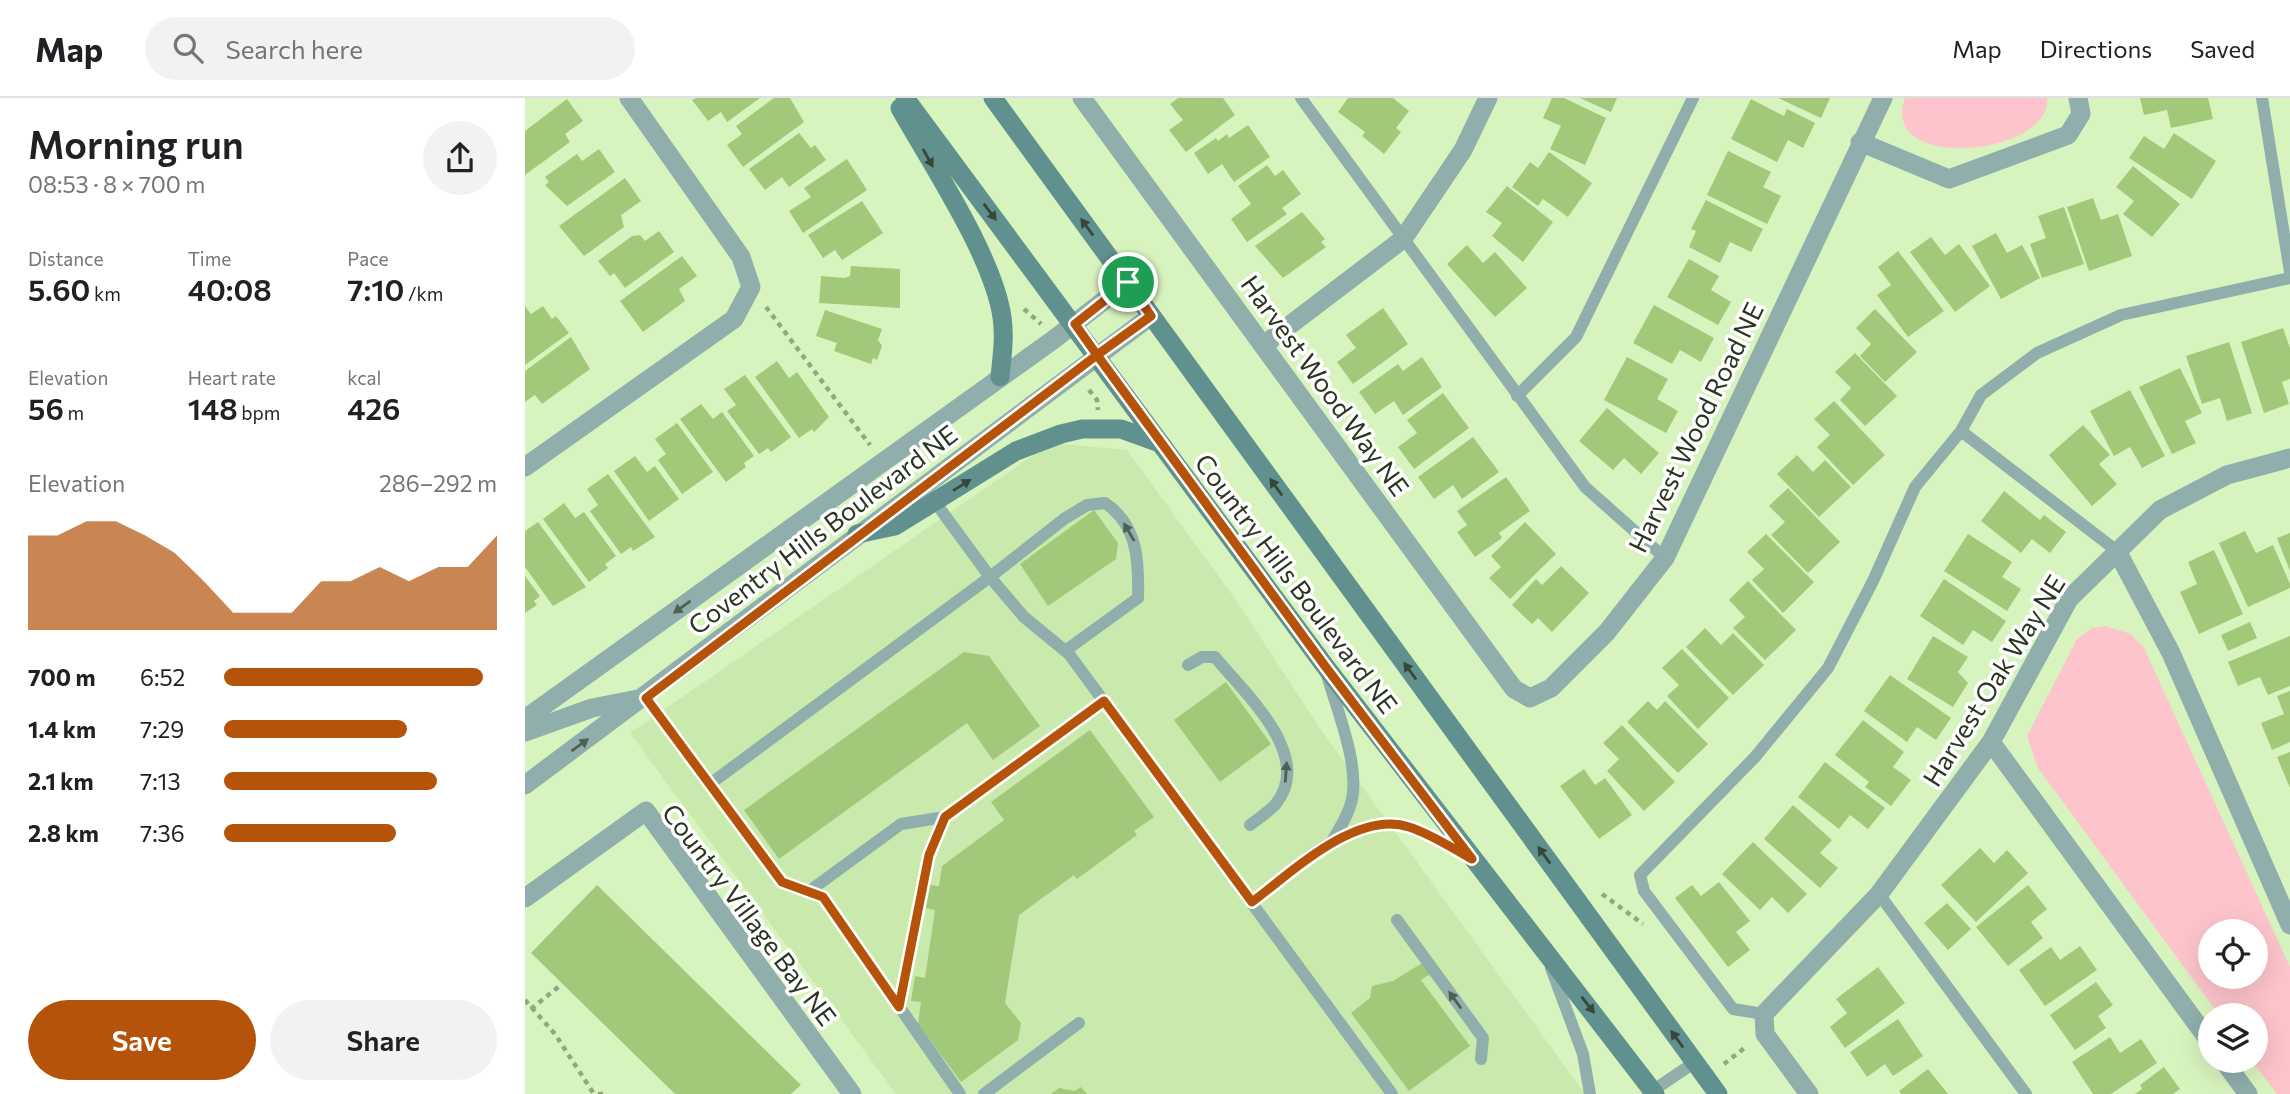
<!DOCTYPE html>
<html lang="en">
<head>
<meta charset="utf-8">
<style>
	body { margin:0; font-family:Commissioner,sans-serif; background:#f2f2f2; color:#202124; height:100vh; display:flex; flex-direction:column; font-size:26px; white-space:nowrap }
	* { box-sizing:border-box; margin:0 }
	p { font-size:23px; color:#757577 }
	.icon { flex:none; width:38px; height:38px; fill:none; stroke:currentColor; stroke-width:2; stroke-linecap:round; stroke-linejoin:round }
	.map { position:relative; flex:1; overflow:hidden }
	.panel { display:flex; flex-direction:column; background:#fff; width:525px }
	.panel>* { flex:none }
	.fabs { position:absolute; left:1673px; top:821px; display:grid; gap:14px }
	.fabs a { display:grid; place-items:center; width:70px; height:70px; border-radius:50%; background:#fff; box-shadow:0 7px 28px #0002; font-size:35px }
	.pin { position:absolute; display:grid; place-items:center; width:60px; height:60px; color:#fff; margin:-30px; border:4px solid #fff; border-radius:50%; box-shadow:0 2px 7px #0007 }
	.round { display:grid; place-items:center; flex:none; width:74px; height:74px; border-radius:37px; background:#f2f2f2 }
	.overview { display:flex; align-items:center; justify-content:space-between; height:119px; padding:0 28px }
	h1 { font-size:38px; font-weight:600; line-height:52px }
	.figures { display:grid; grid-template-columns:repeat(3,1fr); gap:10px; height:119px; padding:7px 28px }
	.figures div { display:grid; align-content:center }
	.figures b { font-size:30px; font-weight:600 }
	.figures small { font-size:19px; font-weight:400 }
	.figures p { font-size:19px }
	.chart { height:196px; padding:14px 28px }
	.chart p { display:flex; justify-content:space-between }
	.chart svg { width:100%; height:126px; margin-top:7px; fill:#b45309; opacity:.7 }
	.primary-button { display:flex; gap:14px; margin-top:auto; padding:14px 28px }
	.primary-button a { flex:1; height:80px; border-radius:42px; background:#b45309; color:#fff; font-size:28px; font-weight:600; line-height:80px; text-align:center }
	.primary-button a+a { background:#f2f2f2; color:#202124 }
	ul { padding:0 28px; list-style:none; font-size:23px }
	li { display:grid; grid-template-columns:112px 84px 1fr; align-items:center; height:52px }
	li i { height:18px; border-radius:9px; background:#b45309 }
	header { display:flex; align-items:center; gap:42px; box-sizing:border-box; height:98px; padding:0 35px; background:#fff; border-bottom:2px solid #e0e0e0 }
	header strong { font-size:33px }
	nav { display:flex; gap:38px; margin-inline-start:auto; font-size:24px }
	.search { width:490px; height:63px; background:#f2f2f2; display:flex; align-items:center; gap:18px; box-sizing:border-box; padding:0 24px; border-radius:38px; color:#757577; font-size:26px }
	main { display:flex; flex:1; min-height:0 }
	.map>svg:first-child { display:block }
</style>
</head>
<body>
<header>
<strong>Map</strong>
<div class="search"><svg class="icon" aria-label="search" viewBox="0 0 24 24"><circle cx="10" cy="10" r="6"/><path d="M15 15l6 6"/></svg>Search here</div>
<nav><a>Map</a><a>Directions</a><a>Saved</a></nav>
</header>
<main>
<section class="panel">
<div class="overview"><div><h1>Morning run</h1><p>08:53 · 8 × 700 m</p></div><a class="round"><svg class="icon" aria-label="share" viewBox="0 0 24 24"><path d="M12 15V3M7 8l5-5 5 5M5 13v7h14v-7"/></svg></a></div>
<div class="figures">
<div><p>Distance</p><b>5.60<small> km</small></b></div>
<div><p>Time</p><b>40:08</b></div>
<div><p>Pace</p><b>7:10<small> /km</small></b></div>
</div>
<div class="figures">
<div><p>Elevation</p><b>56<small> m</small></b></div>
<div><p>Heart rate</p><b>148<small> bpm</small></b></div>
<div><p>kcal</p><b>426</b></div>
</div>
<div class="chart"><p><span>Elevation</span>286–292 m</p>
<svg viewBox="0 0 160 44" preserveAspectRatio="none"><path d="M0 44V11L10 11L20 6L30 6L40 11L50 17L60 27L70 38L80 38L90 38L100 27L110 27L120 22L130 27L140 22L150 22L160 11V44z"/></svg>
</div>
<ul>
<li><b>700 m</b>6:52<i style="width:95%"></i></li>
<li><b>1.4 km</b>7:29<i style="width:67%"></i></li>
<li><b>2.1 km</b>7:13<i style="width:78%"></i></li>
<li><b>2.8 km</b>7:36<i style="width:63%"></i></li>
</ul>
<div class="primary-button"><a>Save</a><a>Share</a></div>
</section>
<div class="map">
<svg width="1765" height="996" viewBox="0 0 1765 996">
	<rect width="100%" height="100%" fill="#d8f4be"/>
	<path fill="#cae9ac" d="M 526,345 L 602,352 L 713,505 L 794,629 L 1060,996 L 371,996 L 105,635 Z"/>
	<path fill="#fdc4cb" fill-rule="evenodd" d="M 1380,0 L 1522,0 C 1528,57 1353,76 1380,0 Z
		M 1580,528 L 1606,536 L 1619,550 L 1765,869 L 1765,996 L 1752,996 L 1727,963 L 1731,962 L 1731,917 L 1694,917 L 1513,670 L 1502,638 L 1552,541 L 1567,530 ZM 1685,833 L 1731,833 L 1731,878 L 1685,878 Z"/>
	<path fill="#a2c979" d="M 171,0 L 235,0 L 202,24 L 196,14 L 183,23 L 167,2 Z
		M 249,0 L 265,0 L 279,24 L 218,69 L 202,47 L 217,36 L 211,28 Z
		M 653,0 L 698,0 L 710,17 L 661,54 L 644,32 L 658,22 L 645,6 Z
		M 823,0 L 868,0 L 884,13 L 871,30 L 876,34 L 859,56 L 837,38 L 840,34 L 813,14 Z
		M 1027,0 L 1039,0 L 1081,20 L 1060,67 L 1025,51 L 1036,28 L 1018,20 Z
		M 1055,0 L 1092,0 L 1086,14 Z
		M 1253,0 L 1305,0 L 1296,20 Z
		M 1615,0 L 1683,0 L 1688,21 L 1646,30 L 1642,12 L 1619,17 Z
		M 42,1 L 58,23 L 40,36 L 45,44 L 0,77 L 0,33 Z
		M 1226,1 L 1259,18 L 1262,11 L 1290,25 L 1278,50 L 1263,42 L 1252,64 L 1206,41 Z
		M 723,27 L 745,59 L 709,84 L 697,66 L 683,76 L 669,55 L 691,40 L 693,43 L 702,36 L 704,40 Z
		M 274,35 L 286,50 L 290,47 L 301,62 L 264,89 L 257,79 L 240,92 L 224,71 Z
		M 1649,35 L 1691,63 L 1667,101 L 1604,60 L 1619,38 L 1639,51 Z
		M 74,51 L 90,74 L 42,108 L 20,87 L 24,84 L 20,79 L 52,56 L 57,63 Z
		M 1203,53 L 1246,74 L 1238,89 L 1256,98 L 1242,126 L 1182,97 Z
		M 1024,54 L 1067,85 L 1043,119 L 1018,101 L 1013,108 L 987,89 L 1005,64 L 1013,70 Z
		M 322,61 L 342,92 L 278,135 L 264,113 L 286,99 L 279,90 Z
		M 742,67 L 750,78 L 758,72 L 776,96 L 757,110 L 762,116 L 722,144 L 706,121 L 726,106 L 713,88 Z
		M 1608,68 L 1655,106 L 1627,139 L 1598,116 L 1609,103 L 1591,89 Z
		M 100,80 L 116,103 L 96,117 L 99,129 L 59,158 L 34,128 Z
		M 982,88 L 1028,124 L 998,164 L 967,138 L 977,125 L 961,114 Z
		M 1568,100 L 1576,122 L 1593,116 L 1607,158 L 1564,173 L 1542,109 Z
		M 1181,102 L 1238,131 L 1226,154 L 1205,144 L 1195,165 L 1164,149 L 1171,133 L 1166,131 Z
		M 337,103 L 358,135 L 317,162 L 310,152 L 298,160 L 283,137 Z
		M 1539,109 L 1559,166 L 1517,180 L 1505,146 L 1521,140 L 1513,118 Z
		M 777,114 L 800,141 L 796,144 L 801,149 L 758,180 L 730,148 Z
		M 134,133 L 149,154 L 100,190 L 89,175 L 85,178 L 73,163 L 107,138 L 115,137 L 120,143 Z
		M 1471,135 L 1482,155 L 1497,147 L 1515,180 L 1476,201 L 1447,148 Z
		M 1406,139 L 1420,157 L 1434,146 L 1465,188 L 1430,214 L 1385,154 Z
		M 942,147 L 958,165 L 970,154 L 1002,190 L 970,219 L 922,166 Z
		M 1373,153 L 1419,213 L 1383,239 L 1352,197 L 1366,187 L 1353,169 Z
		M 157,158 L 172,178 L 154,191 L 160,203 L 118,234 L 95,203 Z
		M 1164,161 L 1194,178 L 1186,192 L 1206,204 L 1193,227 L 1142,199 Z
		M 326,168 L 375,171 L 375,210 L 294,205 L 296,178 L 320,180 L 325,178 Z
		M 1129,207 L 1189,240 L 1176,264 L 1155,252 L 1147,266 L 1108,245 Z
		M 0,208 L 6,216 L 18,208 L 27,221 L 31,218 L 44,235 L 0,267 Z
		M 858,210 L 883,246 L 828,286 L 812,264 L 831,250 L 821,237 Z
		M 1350,211 L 1392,254 L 1360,284 L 1335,258 L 1346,246 L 1331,230 Z
		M 300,212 L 357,231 L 353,242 L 357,248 L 352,262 L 348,260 L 346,266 L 309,253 L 312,245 L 291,238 Z
		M 1758,230 L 1765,250 L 1765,281 L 1757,284 L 1764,306 L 1739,315 L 1716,244 Z
		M 46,239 L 65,271 L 17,306 L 10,297 L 0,304 L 0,273 Z
		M 1704,244 L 1727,315 L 1702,323 L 1695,300 L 1677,306 L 1661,258 Z
		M 1330,255 L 1372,298 L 1340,328 L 1315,302 L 1326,290 L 1310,274 Z
		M 897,259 L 917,289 L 878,317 L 869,303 L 850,316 L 834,294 L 873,266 L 878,273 Z
		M 1102,259 L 1143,281 L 1132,301 L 1153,313 L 1141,335 L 1079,302 Z
		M 252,263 L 264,280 L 272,274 L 304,319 L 289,334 L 287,331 L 274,340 L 230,279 Z
		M 1655,270 L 1677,315 L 1660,323 L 1671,345 L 1647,356 L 1614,289 Z
		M 220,277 L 266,339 L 246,354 L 243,350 L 234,356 L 202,313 L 211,307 L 199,291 Z
		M 1605,292 L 1640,358 L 1617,370 L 1605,349 L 1589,358 L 1565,313 Z
		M 918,295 L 944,330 L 889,371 L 873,349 L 892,335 L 882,322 Z
		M 1309,303 L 1360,357 L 1328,387 L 1292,349 L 1305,337 L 1289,321 Z
		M 176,306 L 188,321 L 197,314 L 229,358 L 219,365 L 221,369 L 201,384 L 155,321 Z
		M 1082,310 L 1134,355 L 1116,376 L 1099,360 L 1088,372 L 1054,343 Z
		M 152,325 L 188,374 L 157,396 L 133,362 L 141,356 L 130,341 Z
		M 1558,327 L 1585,357 L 1574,366 L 1592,386 L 1567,408 L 1524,357 Z
		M 948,339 L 974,374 L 937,401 L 928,387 L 909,401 L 893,379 Z
		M 1272,357 L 1288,374 L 1300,362 L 1326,389 L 1294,419 L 1252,376 Z
		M 110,358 L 122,374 L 130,368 L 154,401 L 124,423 L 89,373 Z
		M 83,376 L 130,439 L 108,453 L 106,449 L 96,456 L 65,413 L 73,407 L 62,391 Z
		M 981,379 L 1005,413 L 974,435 L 977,440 L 950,459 L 932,434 L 942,427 L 932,413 Z
		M 1263,390 L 1315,444 L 1283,475 L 1246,437 L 1260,424 L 1244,408 Z
		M 1479,393 L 1515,422 L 1519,417 L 1541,434 L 1525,455 L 1507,441 L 1496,455 L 1456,423 Z
		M 39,405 L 50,420 L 59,414 L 91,458 L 80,466 L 83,470 L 64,484 L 18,421 Z
		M 569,412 L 593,445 L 591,461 L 523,508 L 495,466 Z
		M 13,424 L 61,489 L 28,508 L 0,469 L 0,433 Z
		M 1000,424 L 1031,456 L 985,501 L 964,480 L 976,469 L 966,458 Z
		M 1720,433 L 1731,455 L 1748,447 L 1765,486 L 1765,490 L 1723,509 L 1694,445 Z
		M 1765,435 L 1765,473 L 1752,440 Z
		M 1241,436 L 1289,484 L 1258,515 L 1227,482 L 1239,471 L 1222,454 Z
		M 1443,436 L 1487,464 L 1477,479 L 1496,491 L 1482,513 L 1419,473 Z
		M 1689,452 L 1718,516 L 1674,536 L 1655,494 L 1672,486 L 1663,464 Z
		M 1036,468 L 1064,495 L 1027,534 L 1013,520 L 1007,526 L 987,507 L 1011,481 L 1017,487 Z
		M 0,478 L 15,498 L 9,503 L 12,507 L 0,515 Z
		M 1419,481 L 1481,523 L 1467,544 L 1448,532 L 1438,547 L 1395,518 Z
		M 1223,483 L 1271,532 L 1240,562 L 1208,530 L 1220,519 L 1204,502 Z
		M 1725,524 L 1732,540 L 1703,553 L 1696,537 Z
		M 1180,530 L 1196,547 L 1208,535 L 1239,567 L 1208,597 L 1161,549 Z
		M 1408,538 L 1443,559 L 1433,574 L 1443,585 L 1428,609 L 1382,581 Z
		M 1765,538 L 1765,588 L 1743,597 L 1735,579 L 1713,588 L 1703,564 Z
		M 1157,551 L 1204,600 L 1173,631 L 1142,598 L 1154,587 L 1137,570 Z
		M 439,554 L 464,558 L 515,628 L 468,662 L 442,625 L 254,761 L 219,712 Z
		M 1365,577 L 1426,620 L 1411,642 L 1392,629 L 1382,644 L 1339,613 Z
		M 701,584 L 746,646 L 695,684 L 649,622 Z
		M 1765,593 L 1765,644 L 1747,652 L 1736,625 L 1759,616 L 1752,598 Z
		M 1123,603 L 1132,612 L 1140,603 L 1183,646 L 1153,675 L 1102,624 Z
		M 1338,622 L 1379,654 L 1368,669 L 1386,682 L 1366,708 L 1340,689 L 1344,684 L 1310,657 Z
		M 1097,627 L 1150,684 L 1119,713 L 1082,673 L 1094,661 L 1078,645 Z
		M 565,632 L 629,719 L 609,733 L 612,737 L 552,781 L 549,777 L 494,817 L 480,905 L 496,925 L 493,942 L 436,984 L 393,926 L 396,904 L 386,903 L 390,878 L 400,880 L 410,812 L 400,810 L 404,787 L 414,788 L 417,768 L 479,722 L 466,704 Z
		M 1765,654 L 1765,690 L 1752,659 Z
		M 1300,664 L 1360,710 L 1343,731 L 1325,717 L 1314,731 L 1273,699 Z
		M 1059,671 L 1070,687 L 1080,680 L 1107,717 L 1074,741 L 1035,688 Z
		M 1268,707 L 1307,742 L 1295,755 L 1313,770 L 1295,790 L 1239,741 Z
		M 1228,744 L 1282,796 L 1263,815 L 1247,799 L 1235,812 L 1197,776 Z
		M 1455,750 L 1469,765 L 1482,752 L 1503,775 L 1451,824 L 1416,787 Z
		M 1194,784 L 1225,823 L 1211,834 L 1225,852 L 1203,869 L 1150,800 L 1167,787 L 1176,798 Z
		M 72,787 L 276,987 L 266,996 L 150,996 L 6,855 Z
		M 1503,787 L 1522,811 L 1506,824 L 1518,840 L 1483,868 L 1451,829 Z
		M 1422,805 L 1446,831 L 1423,852 L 1399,825 Z
		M 1555,848 L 1572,872 L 1520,908 L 1494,872 L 1526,849 L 1535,862 Z
		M 899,864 L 907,875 L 896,882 L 945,948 L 884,993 L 826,915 L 845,900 L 847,888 L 868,883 Z
		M 1353,869 L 1380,905 L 1320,950 L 1305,929 L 1322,915 L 1311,901 Z
		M 1571,884 L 1588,907 L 1573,918 L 1581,930 L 1550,952 L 1525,917 Z
		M 1373,921 L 1398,958 L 1368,978 L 1360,966 L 1342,979 L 1325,954 Z
		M 1585,939 L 1595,955 L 1616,941 L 1632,965 L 1586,996 L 1568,996 L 1547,964 Z
		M 1639,969 L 1655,991 L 1648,996 L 1610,996 L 1617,991 L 1615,987 Z
		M 1403,971 L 1423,996 L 1376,996 L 1374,993 Z
		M 556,989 L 562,996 L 526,996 L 534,990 L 550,993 Z"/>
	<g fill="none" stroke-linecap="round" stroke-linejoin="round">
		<path stroke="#91a77e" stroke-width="4.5" stroke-dasharray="5 5" stroke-linecap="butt" d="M 241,209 L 345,347
			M 499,211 L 516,226
			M 564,292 L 572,302 L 573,312
			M 1077,796 L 1118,826
			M 0,902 L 30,936 L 69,996
			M 6,911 L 37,886
			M 1199,966 L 1222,948
			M 73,996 L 78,996"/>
		<path stroke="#8faeac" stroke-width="12" d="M 776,0 L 1060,389 L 1140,460
			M 1737,0 L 1765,174
			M 992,298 L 1051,239 L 1168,0
			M 1436,333 L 1592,453
			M 410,404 L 465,479 L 499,519 L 544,556 L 867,996
			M 663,567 L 677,559 L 690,559 C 719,595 791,658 750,707 C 743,714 733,721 725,727
			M 802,577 C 812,613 839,676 824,711 C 820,723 812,734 806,745
			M 121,600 L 257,784 L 298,799 L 435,996
			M 185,686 L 465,479 L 539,421 L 562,407 L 580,405 C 613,427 614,464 613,500 L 540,553
			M 420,719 L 579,603
			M 283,794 L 376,726 L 420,719 L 404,757 L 374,909
			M 1354,796 L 1501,996
			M 727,804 C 768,773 825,713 882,728 C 903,734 925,749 945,760
			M 872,822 L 958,940 L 956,961
			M 1026,870 L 1058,956 L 1065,996
			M 1239,916 L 1208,911 L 1119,793 L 1115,777 L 1230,659 L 1303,570 L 1348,483 L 1390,389 L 1436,333 L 1456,297 L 1512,255 L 1596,217 L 1765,180
			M 459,996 L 554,925
			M 1123,996 L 1170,964"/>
		<path stroke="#8faeac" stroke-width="19" d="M 557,0 L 989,591 L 1005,600 L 1026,590 L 1082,534 L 1140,460 L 1358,0
			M 1335,44 L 1424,81 L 1543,37 L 1556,16 L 1553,0
			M 740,246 L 878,141 L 938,52 L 963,0
			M 0,369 L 209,221 L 226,189 L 216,159 L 104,0
			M 1592,453 L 1646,555 L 1765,827
			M 1466,644 L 1685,944
			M 0,800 L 121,713 L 327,996
			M 1698,962 L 1723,996
			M 1284,996 L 1240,936 L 1239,916 L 1354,796 L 1466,644 L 1544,501 L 1635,412 L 1702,377 L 1765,360"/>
		<path stroke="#8faeac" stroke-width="19" d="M 0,621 L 528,242 L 603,184
			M 0,634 L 67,610 L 113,601
			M 0,687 L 626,218"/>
		<path stroke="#61918e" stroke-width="19" d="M 380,0 L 800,568 L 1130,996
			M 468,0 L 1193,996
			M 375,10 C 407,67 468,158 477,219 C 480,239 477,259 475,279
			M 332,436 L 370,428 L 491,353 L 536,336 L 557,331 L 596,331 L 635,345"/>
	</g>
	<defs><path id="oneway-solid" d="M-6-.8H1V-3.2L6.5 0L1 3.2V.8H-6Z" transform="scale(1.75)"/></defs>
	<g fill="#364837">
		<use href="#oneway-solid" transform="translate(403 60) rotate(61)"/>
		<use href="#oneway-solid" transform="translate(465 114) rotate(53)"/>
		<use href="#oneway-solid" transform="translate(562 129) rotate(-126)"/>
		<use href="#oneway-solid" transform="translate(437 387) rotate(-32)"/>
		<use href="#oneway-solid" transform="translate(751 389) rotate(-126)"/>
		<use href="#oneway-solid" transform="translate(885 573) rotate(-126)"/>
		<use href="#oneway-solid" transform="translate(1019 757) rotate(-126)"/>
		<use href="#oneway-solid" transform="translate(1063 907) rotate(52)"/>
		<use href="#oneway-solid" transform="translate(1152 941) rotate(-126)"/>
	</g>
	<g fill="#4e6052">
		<use href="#oneway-solid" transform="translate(604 434) rotate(-120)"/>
		<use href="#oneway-solid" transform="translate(157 509) rotate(144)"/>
		<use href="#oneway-solid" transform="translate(55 647) rotate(-36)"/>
		<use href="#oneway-solid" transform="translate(761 674) rotate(-86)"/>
		<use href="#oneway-solid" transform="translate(930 902) rotate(-126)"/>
	</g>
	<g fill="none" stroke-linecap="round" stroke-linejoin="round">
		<g stroke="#fff" stroke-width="14">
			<path id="route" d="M 603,184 L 550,226 L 572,257 L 121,600 L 257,784 L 298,799 L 374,909 L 404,757 L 420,719 L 579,603 L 727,804 C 766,775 832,711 884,729 C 906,736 927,750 947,761 L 800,568 L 572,257 L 626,218 L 603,184"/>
		</g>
		<use href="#route" stroke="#b45309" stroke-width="9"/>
	</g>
	<g text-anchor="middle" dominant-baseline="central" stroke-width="7" stroke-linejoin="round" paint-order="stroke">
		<g font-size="26" fill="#2b3621" stroke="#fff">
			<text transform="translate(801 287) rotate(54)">Harvest Wood Way NE</text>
			<text transform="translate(1170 329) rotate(-64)">Harvest Wood Road NE</text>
			<text transform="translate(297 431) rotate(-37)">Coventry Hills Boulevard NE</text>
			<text transform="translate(772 485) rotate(53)">Country Hills Boulevard NE</text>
			<text transform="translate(1468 582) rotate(-58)">Harvest Oak Way NE</text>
			<text transform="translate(225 816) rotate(53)">Country Village Bay NE</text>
		</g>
	</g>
</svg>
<div class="fabs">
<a><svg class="icon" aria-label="locate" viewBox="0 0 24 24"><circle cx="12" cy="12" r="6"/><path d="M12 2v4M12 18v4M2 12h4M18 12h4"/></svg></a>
<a><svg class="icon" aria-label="layers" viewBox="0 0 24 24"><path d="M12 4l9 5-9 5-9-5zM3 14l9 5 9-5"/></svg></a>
</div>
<div class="pin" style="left:603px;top:184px;background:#1e9e55"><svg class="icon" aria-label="arrive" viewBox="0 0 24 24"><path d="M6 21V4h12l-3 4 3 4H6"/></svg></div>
</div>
</main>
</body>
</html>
